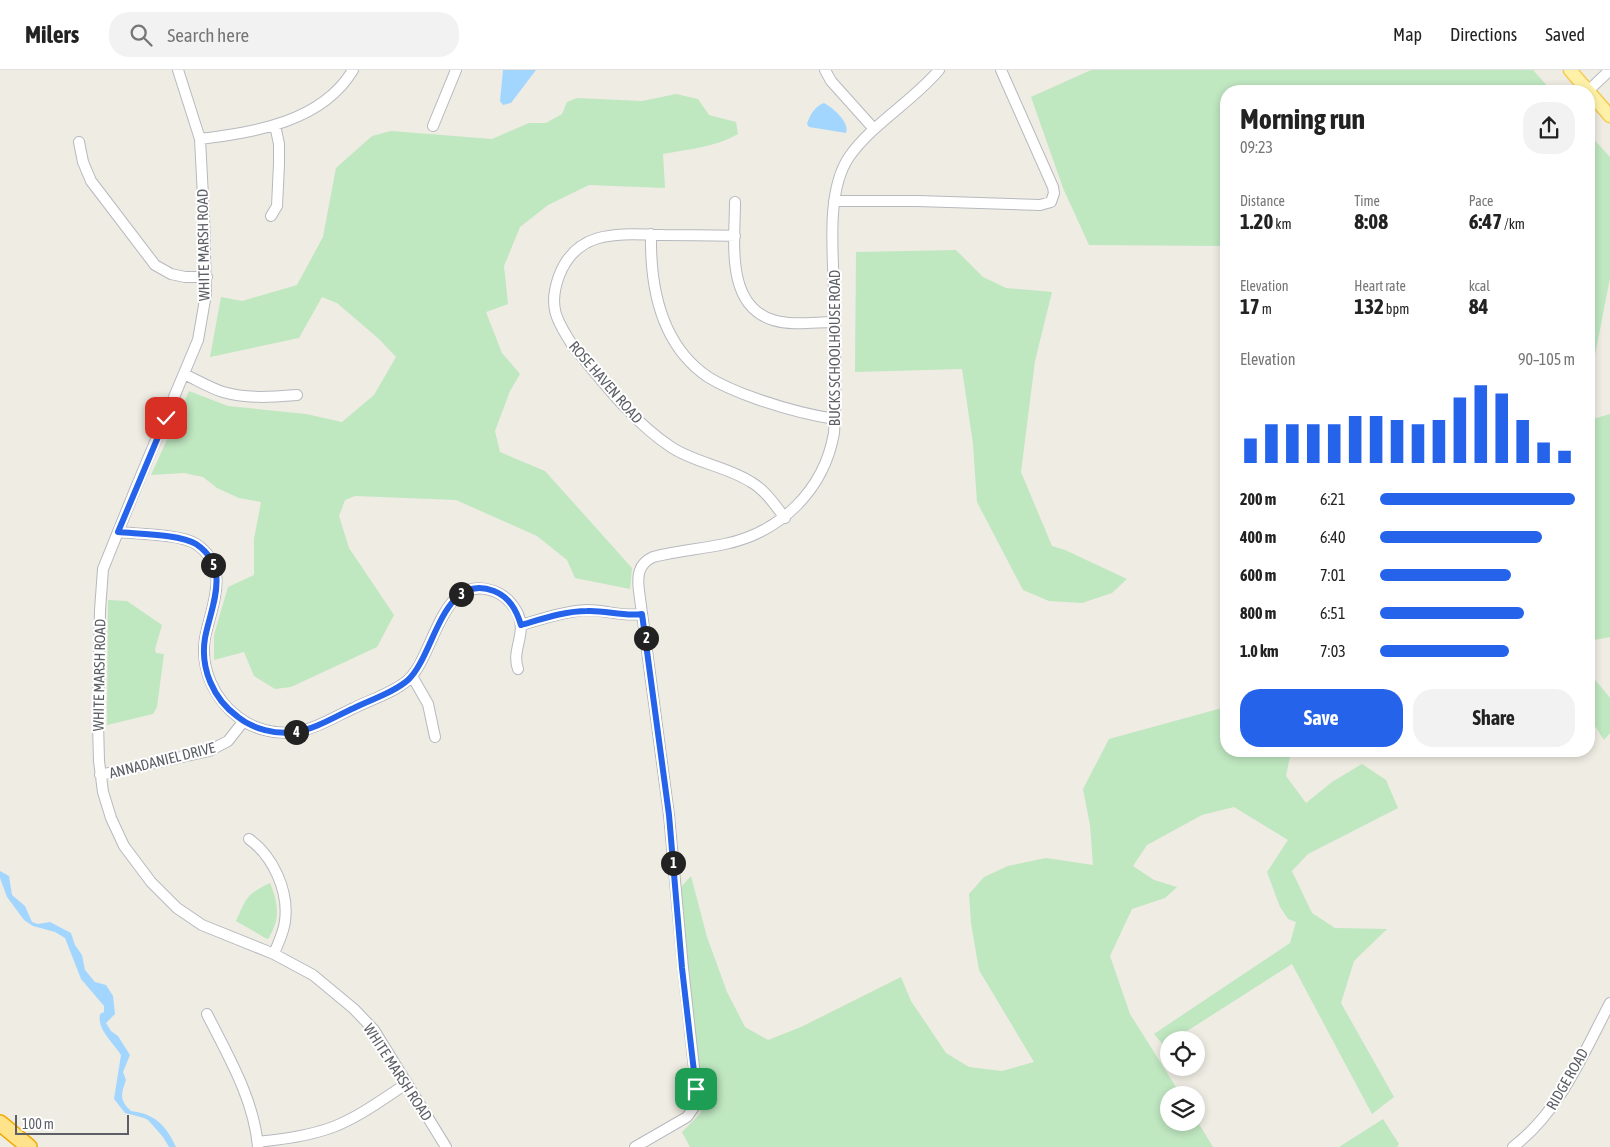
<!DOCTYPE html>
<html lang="en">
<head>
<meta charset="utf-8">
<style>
	body { margin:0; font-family:"Asap Condensed",sans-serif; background:#f2f2f2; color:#222; height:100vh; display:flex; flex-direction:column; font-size:19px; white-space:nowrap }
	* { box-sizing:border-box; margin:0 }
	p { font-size:16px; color:#767676 }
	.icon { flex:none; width:28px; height:28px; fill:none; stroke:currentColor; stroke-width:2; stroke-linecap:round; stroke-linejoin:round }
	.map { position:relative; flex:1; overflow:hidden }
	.details { position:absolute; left:1220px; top:15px; width:375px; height:672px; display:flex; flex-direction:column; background:#fff; border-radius:20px; box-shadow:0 2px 8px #0003 }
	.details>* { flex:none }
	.buttons { position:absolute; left:1160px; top:961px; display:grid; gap:10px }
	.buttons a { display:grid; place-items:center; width:45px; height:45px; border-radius:50%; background:#fff; box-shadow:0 2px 8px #0003; font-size:25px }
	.scale { position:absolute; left:15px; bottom:12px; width:114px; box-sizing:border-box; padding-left:5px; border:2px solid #5c5f65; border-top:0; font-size:14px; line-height:18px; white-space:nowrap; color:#5c5f65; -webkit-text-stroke:4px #fff; paint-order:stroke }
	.pin { position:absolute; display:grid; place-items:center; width:42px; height:42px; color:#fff; margin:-21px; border-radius:10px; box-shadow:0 2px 8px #0006 }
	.km { position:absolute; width:25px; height:25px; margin:-12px; border-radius:50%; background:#222; color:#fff; font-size:14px; line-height:25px; text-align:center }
	.round { display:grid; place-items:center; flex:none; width:52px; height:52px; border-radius:20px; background:#f2f2f2 }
	.overview { display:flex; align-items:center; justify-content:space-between; height:85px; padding:0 20px }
	h1 { font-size:28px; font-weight:700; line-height:38px }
	.metrics { display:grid; grid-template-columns:repeat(3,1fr); gap:8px; height:85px; padding:5px 20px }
	.metrics div { display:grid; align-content:center }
	.metrics b { font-size:21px; font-weight:700 }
	.metrics small { font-size:14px; font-weight:400 }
	.metrics p { font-size:14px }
	.chart { height:140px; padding:10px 20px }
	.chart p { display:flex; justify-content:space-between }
	.chart svg { width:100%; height:90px; margin-top:5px; stroke:#2563eb; stroke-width:6 }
	.button { display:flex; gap:10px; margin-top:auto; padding:10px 20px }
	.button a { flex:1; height:58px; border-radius:20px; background:#2563eb; color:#fff; font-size:20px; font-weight:700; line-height:58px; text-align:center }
	.button a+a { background:#f2f2f2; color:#222 }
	ul { padding:0 20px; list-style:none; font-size:16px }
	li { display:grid; grid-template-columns:80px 60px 1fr; align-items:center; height:38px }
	li i { height:12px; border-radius:6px; background:#2563eb }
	header { display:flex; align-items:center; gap:30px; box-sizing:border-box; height:70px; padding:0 25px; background:#fff; border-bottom:1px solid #e0e0e0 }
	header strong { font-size:24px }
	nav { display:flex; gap:28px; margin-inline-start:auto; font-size:18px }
	.search { width:350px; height:45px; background:#f2f2f2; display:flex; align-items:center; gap:12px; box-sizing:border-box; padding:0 18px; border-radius:20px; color:#767676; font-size:19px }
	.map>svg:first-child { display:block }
</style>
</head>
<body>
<header>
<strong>Milers</strong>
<div class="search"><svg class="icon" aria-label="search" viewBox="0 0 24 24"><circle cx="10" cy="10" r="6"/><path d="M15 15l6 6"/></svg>Search here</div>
<nav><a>Map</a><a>Directions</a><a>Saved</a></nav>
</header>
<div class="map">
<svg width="1610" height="1077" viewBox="0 0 1610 1077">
	<rect width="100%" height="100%" fill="#efece3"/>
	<path fill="#bfe7c0" d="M 1091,0 L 1533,0 L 1552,21 L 1226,21 L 1226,176 L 1089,175 L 1063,118 L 1031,27 Z
		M 676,24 L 698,29 L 709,45 L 736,52 L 738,64 C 715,77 690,79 663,84 L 665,118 L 589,115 L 548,135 L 520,157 L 504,196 L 508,234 L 486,242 L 502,283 L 520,304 L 510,321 L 495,361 L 500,382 L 545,401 L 632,498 L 630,519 L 575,508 L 567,490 L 537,466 L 456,430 L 355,426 L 345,430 L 339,446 L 349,478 L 394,545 L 377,577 L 291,617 L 275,619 L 254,606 L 244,582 L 214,590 L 214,565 L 228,517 L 254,505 L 254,469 L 261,432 L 239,428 L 217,418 L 203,407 L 184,403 L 151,405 L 189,321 L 228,336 L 306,344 L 342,352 L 374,325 L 396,287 L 379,269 L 337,233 L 322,227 L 299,268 L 210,287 L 221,227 L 242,231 L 297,215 L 323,167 L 336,98 L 372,66 L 391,61 L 492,69 L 529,53 L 546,53 L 562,44 L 567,32 L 577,28 L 642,31 Z
		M 1589,64 L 1610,87 L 1610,208 L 1591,306 L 1589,311 Z
		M 956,180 L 983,207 L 1006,218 L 1052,222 L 1035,291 L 1021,402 L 1052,476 L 1065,480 L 1127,509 L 1112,523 L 1082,533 L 1049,531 L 1023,520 L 977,432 L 973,374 L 962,299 L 855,302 L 856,182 Z
		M 1610,344 L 1610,567 L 1589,571 L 1589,350 Z
		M 108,530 L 127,531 L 162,555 L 155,579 L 156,583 L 164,584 L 157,637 L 153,644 L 107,655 Z
		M 1589,602 L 1610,628 L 1610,663 L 1604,670 L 1589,647 Z
		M 1226,635 L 1226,681 L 1291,681 L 1286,706 L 1306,733 L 1332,712 L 1362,694 L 1386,710 L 1398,738 L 1308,784 L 1292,801 L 1312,843 L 1335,858 L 1387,859 L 1354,891 L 1341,933 L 1394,1027 L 1372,1044 L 1292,894 L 1173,970 L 1169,970 L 1169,972 L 1164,976 L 1154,964 L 1290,873 L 1296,852 L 1288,849 L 1280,837 L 1267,802 L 1288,770 L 1234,737 L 1202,745 L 1147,775 L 1133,796 L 1154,810 L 1177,817 L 1165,828 L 1132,839 L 1110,886 L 1130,944 L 1181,1025 L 1169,1025 L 1169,1052 L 1196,1052 L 1196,1049 L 1213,1077 L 690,1077 L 682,1062 L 701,1043 L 695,964 L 681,817 L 691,806 L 707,867 L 727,922 L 745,957 L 768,970 L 801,957 L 901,907 L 911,931 L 946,983 L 969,997 L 1002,1001 L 1034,992 L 979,900 L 971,853 L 969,824 L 984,807 L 1008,796 L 1046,788 L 1093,795 L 1090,755 L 1083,719 L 1109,669 L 1222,638 Z
		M 270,813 C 276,827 280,843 274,857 C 273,861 270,864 269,868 L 267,869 L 236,851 C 247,828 245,825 270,813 Z
		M 1383,1049 L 1399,1074 L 1397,1077 L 1339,1077 Z"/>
	<path fill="#a3d6ff" d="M 503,0 L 536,0 L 511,33 L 503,35 L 500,31 Z
		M 824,33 C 833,38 850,52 846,63 L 809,57 L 807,54 C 809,46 816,35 824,33 Z
		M 0,801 L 9,806 L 12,825 L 25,836 L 32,852 L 38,854 L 50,852 L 71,863 L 75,875 L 82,885 L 85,900 L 95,912 L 106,915 L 113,926 L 115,944 L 106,953 L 111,961 L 118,966 L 130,985 L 123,1002 L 126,1010 C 121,1024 119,1030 131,1041 C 155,1044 166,1055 176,1077 L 169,1077 L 163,1067 L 148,1050 L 144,1048 L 125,1043 L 114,1029 L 121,985 C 113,972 97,960 100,944 L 104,942 L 104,936 L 81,909 L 65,868 L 55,862 L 33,856 L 24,850 L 7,827 L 0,808 Z"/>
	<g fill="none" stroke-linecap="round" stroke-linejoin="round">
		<g stroke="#b6b9be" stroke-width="12">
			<path id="minor" d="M 178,0 L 200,69 L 204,146 L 206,224 L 198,270 L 137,415 L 103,499 L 100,540 L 98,653 L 99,691 L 103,722 L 111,748 L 124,776 L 151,812 L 177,838 L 202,855 L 274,884 L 313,905 L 354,939 L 374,960 L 446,1077
				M 825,0 L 831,11 L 874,59
				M 1588,21 L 1610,0
				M 433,56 L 456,0
				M 200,69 C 255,62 322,52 353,0
				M 79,72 L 83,92 L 91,111 L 155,195 L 171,204 L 185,207 L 207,207
				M 834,131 L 918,131 L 1040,135 L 1051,132 L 1054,123 L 1053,117 L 1001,0
				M 735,132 C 735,171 725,235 773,250 C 792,256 815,252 834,252
				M 271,146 L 277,136 L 279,94 L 279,74 L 275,55
				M 651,164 C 650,218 661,275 708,307 C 724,317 740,323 757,329 C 783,338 808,345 835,349
				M 735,166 C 711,165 687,165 663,165 C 621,164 577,158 559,206 C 548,236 556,250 573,276 C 603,312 632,351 671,377 C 695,393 726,396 751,412 C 765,420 775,435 785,448
				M 184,304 C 197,310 210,318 223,322 C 247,329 272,327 297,325
				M 118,462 C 138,464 181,464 196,474 C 232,498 211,536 205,568 C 200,598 214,629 238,647 C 253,659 276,665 295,662 C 316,659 336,646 354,638 C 372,629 393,623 408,610 C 435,585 440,506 490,520 C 502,523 512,532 518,544 C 527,564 511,580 518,599
				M 521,555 C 542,549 565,541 587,540 C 605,540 624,547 642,544
				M 412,606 L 428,634 L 435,667
				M 100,705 L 209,681 L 228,671 L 243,652
				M 249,769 C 273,786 289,821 285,851 C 284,862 278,873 274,884
				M 207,944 C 228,986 254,1029 258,1077
				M 258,1072 C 283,1069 309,1066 333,1057 C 359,1047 383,1029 406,1014
				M 635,1077 L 687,1047 L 694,1037 L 697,1025 L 683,898 L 669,745 L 639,521 C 637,506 638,494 653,487 C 676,481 701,479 725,474 C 781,462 824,420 834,363 C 837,316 834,269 834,222 C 833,182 826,121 849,87 C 873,53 912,32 939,0
				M 1513,1077 C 1560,1041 1583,984 1610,933"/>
		</g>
		<g stroke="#f6cb55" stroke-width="15">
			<path id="major" d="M 1570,0 L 1588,21
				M 1589,22 L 1610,46"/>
		</g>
		<g stroke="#f2aa00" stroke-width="18">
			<path id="highway" d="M 0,1053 L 29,1077"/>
		</g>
		<use href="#minor" stroke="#fff" stroke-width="10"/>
		<use href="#major" stroke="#fff2a8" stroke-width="12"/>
		<use href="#highway" stroke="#ffe38a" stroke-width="15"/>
	</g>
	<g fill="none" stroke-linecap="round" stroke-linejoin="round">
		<g stroke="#fff" stroke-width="10">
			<path id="route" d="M 166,348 L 118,462 C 138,464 180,464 196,474 C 232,498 211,536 205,568 C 200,598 213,629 238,647 C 253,659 276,665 295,662 C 316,659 336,646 354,638 C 372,629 393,623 408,610 C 435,585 442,501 494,521 C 509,527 516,539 521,555 C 542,549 565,541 587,541 C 605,540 624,547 642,544 L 669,745 L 682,898 L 696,1019"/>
		</g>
		<use href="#route" stroke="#2563eb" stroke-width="6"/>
	</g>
	<g text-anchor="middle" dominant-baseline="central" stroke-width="4" stroke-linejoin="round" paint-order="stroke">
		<g font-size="15" fill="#5c5f65" stroke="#fff">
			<text transform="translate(203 175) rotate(-91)">WHITE MARSH ROAD</text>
			<text transform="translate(834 278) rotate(-90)">BUCKS SCHOOLHOUSE ROAD</text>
			<text transform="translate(606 312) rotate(49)">ROSE HAVEN ROAD</text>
			<text transform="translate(99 605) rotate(-89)">WHITE MARSH ROAD</text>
			<text transform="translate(162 690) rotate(-14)">ANNADANIEL DRIVE</text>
			<text transform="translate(398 1002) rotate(57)">WHITE MARSH ROAD</text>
			<text transform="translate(1567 1009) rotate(-60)">RIDGE ROAD</text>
		</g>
	</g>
</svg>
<div class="buttons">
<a><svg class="icon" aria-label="locate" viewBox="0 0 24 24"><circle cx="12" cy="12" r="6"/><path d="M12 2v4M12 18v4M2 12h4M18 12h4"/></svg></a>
<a><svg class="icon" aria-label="layers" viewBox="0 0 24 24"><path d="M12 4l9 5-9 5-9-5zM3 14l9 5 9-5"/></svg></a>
</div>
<div class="scale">100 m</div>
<div class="pin" style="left:696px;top:1019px;background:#1e9e55"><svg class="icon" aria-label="arrive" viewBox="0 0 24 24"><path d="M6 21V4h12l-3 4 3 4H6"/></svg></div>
<div class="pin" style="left:166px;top:348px;background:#d93025"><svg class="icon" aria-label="check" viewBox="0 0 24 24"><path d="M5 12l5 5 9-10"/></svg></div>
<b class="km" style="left:673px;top:793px">1</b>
<b class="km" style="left:646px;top:568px">2</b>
<b class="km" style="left:461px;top:524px">3</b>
<b class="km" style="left:296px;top:662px">4</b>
<b class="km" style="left:213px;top:495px">5</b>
<section class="details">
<div class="overview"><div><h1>Morning run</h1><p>09:23</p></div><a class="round"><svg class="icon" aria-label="share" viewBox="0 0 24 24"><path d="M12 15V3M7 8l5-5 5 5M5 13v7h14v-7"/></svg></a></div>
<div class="metrics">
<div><p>Distance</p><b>1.20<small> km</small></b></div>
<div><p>Time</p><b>8:08</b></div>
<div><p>Pace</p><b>6:47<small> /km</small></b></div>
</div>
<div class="metrics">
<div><p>Elevation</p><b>17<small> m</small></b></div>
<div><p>Heart rate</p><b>132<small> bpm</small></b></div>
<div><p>kcal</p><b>84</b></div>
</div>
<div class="chart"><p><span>Elevation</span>90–105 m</p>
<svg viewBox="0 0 160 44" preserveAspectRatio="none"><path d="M5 44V32M15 44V25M25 44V25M35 44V25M45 44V25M55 44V21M65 44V21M75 44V23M85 44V25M95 44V23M105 44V12M115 44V6M125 44V10M135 44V23M145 44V34M155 44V38"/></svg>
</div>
<ul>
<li><b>200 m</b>6:21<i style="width:100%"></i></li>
<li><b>400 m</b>6:40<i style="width:83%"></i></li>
<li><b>600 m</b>7:01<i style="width:67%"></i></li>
<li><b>800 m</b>6:51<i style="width:74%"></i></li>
<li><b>1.0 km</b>7:03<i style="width:66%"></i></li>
</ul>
<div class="button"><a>Save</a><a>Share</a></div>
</section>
</div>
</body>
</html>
